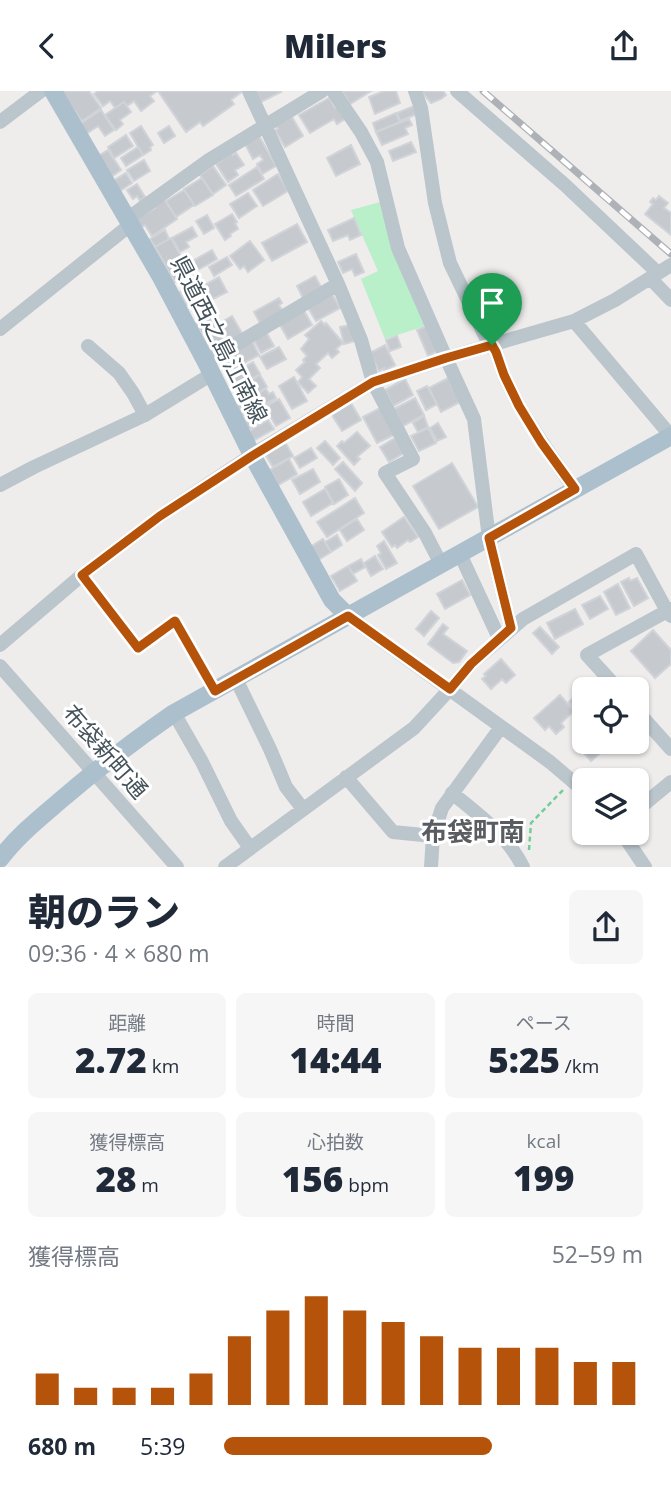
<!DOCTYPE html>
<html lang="ja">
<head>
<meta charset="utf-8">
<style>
	body { margin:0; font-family:"Open Sans","Noto Sans JP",sans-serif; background:#f6f6f7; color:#1f2937; height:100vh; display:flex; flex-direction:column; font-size:26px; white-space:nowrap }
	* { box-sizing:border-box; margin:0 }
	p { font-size:23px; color:#747a83 }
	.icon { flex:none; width:38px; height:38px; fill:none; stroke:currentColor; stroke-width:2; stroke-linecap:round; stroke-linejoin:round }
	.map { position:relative; height:776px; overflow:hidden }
	.panel { display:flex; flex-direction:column; background:#fff; flex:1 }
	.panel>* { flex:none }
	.buttons { position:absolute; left:572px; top:586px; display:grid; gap:14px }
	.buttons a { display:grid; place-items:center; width:77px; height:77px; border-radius:10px; background:#fff; box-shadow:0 2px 5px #0004; font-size:35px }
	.pin { position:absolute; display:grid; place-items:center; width:60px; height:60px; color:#fff; margin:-72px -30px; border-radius:50% 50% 50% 0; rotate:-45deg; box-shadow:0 0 7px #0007 }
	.pin .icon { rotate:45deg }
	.round { display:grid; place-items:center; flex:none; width:74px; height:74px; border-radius:10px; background:#f6f6f7 }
	.head { display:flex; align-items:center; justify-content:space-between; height:119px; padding:0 28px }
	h1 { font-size:38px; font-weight:800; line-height:52px }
	.figures { display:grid; grid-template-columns:repeat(3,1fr); gap:10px; height:119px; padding:7px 28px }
	.figures div { display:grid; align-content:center; border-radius:10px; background:#f6f6f7; text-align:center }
	.figures b { font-size:35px; font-weight:800 }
	.figures small { font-size:19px; font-weight:400 }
	.figures p { font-size:19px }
	.chart { height:196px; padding:14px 28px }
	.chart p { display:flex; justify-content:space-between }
	.chart svg { width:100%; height:126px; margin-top:7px; stroke:#b45309; stroke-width:6 }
	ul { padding:0 28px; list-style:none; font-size:23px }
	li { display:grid; grid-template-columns:112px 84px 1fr; align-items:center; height:52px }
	li i { height:18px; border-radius:9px; background:#b45309 }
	header { display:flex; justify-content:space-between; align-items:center; height:91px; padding:0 28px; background:#fff; font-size:32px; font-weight:800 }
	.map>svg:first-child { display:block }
</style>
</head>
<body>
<header><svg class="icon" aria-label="back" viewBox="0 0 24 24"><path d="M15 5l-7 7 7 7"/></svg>Milers<svg class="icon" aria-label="share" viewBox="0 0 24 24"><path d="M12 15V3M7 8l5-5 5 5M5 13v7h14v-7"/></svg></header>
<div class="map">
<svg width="671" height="776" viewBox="0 0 671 776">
	<rect width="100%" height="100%" fill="#efecec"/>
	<path fill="#b9efc9" d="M 384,110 L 428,234 L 385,248 L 361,188 L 378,180 L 351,119 Z"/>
	<path fill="#c6cacf" stroke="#d0d3d8" stroke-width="2" d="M 63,0 L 89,0 L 101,17 L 82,30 L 61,1 Z
		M 98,0 L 157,0 L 150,5 L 154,10 L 141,20 L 134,10 L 127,15 L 124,11 L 115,17 L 110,10 L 103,15 L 94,3 Z
		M 158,0 L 243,0 L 231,9 L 234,13 L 203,35 L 200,31 L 186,41 Z
		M 256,0 L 280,0 L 281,1 L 261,11 Z
		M 342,0 L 371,0 L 350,13 Z
		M 384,0 L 396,0 L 400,12 L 375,23 L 369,6 Z
		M 421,0 L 443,0 L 446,4 L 441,8 L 431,12 Z
		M 329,7 L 335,17 L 338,16 L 345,28 L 337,33 L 334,28 L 310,42 L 299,24 Z
		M 124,11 L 131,21 L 120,29 L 123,33 L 116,39 L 105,24 Z
		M 414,15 L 417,23 L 400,30 L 397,22 Z
		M 101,19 L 114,39 L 105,45 L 98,35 L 86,43 L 80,33 Z
		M 396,22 L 400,31 L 376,41 L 373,32 Z
		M 292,26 L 303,45 L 285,56 L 275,39 L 278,38 L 276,35 Z
		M 409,28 L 412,34 L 405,37 L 408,43 L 382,54 L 376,41 Z
		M 141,35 L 153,54 L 150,56 L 151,59 L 143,64 L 130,42 Z
		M 169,35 L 175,45 L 164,52 L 158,42 Z
		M 126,44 L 133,55 L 114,67 L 108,56 Z
		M 259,45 L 276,75 L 262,83 L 257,73 L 263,69 L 260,64 L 253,68 L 245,53 Z
		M 411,51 L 416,61 L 393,70 L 389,60 Z
		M 351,54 L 360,73 L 336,85 L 327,67 Z
		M 138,56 L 143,64 L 126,75 L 121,67 Z
		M 108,59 L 121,79 L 111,86 L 98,65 Z
		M 232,62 L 233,64 L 236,62 L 244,74 L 235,79 L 238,84 L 228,91 L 216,73 Z
		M 144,69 L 150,80 L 134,90 L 127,79 Z
		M 213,75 L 226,94 L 213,103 L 200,84 Z
		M 257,76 L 264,88 L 236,105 L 229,94 Z
		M 126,82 L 132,92 L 120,100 L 113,90 Z
		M 278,83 L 288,100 L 263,115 L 253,99 Z
		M 202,87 L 213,104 L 195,115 L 184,98 Z
		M 137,93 L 145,106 L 140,110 L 137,105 L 133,108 L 127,99 Z
		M 184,99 L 194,114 L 176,126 L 166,110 Z
		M 248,102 L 257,115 L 239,127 L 230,113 Z
		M 659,105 L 668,112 L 664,117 L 671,122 L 671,144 L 645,123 L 653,113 L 650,111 L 653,107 L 656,109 Z
		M 164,108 L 177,128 L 152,145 L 145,134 L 141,137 L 136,128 L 155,117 L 154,115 Z
		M 232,123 L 237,131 L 235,132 L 238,138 L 230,143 L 231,145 L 225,149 L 215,133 Z
		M 207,124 L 214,137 L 204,143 L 196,130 Z
		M 354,127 L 361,144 L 350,149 L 348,144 L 333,150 L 328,139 Z
		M 297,133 L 307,151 L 272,170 L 262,152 Z
		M 192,136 L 197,145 L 186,151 L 189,156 L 180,161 L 172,147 Z
		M 165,139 L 169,148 L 155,156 L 150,148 Z
		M 171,147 L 190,182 L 175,191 L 155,156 Z
		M 250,150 L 264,169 L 248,181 L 244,175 L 240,178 L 230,165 Z
		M 212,159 L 217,168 L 196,180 L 191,171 Z
		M 356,163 L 364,181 L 355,185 L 352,178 L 343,182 L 338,171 Z
		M 227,166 L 232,174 L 214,185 L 209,176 Z
		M 315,185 L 321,196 L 303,207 L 297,195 Z
		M 219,186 L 227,201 L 213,208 L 210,203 L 205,206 L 199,197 Z
		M 196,192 L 203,203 L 193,208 L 194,210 L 187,214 L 180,201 Z
		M 331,201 L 340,217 L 316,230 L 307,215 Z
		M 279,207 L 282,212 L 279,214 L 282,219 L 260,232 L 254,221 Z
		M 303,218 L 312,234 L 288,248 L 279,232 Z
		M 213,222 L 221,235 L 203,245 L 196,232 Z
		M 232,225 L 243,244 L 227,253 L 218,238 L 222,235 L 220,232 Z
		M 321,230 L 325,234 L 326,232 L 343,252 L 336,258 L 339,261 L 332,267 L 328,262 L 316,273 L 320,277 L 309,288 L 316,295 L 308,302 L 298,291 L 302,286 L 296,279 L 305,271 L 303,269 L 307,265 L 301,258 L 309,248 L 305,244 Z
		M 351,234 L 355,250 L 344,253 L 340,236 Z
		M 427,235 L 438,260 L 428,265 L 417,239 Z
		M 217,238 L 227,254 L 210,264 L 201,247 Z
		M 265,239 L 274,255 L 261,262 L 253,247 Z
		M 397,245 L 401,256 L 390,260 L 386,249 Z
		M 251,248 L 259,264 L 231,279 L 223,264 Z
		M 385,254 L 395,274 L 384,280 L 384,277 L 379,280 L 370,262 Z
		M 279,256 L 286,268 L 267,278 L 260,266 Z
		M 253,271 L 260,283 L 238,296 L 231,284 Z
		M 260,284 L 267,296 L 247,308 L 240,296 Z
		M 294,286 L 307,310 L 292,318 L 279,295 Z
		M 448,287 L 460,311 L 441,321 L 429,297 Z
		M 405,288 L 413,304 L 393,315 L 385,299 Z
		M 427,295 L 437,313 L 426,319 L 417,300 Z
		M 266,298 L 269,303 L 273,301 L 276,307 L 262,315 L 259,309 L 262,307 L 259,302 Z
		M 254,305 L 260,315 L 241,326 L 235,316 Z
		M 415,307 L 424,324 L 403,335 L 394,318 Z
		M 279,308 L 290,327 L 276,335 L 269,323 L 271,321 L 268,314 Z
		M 351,312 L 361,329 L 342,340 L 332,324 Z
		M 382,316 L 396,343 L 377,352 L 363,326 Z
		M 255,319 L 262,330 L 247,339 L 240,328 Z
		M 424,325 L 428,336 L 418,341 L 413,332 Z
		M 268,329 L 274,338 L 253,350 L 248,341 Z
		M 438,332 L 446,346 L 437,350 L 430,337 Z
		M 428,337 L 436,352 L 419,360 L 411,345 Z
		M 357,341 L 370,355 L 357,366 L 360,368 L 354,374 L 337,355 L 342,350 L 344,352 Z
		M 395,347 L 404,362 L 389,371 L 380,356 Z
		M 325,350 L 340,367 L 333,374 L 317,357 Z
		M 285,351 L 293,365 L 273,376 L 265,363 Z
		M 311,357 L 317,367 L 300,377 L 294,367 Z
		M 289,368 L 297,383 L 278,394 L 270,379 Z
		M 343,371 L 362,392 L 355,400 L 335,378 Z
		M 452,372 L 478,416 L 439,438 L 413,395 Z
		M 313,378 L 320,391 L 300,403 L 292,389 Z
		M 339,388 L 348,404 L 334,413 L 325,396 Z
		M 325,398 L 333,412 L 311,425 L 303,411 Z
		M 355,407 L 364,422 L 327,446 L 317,431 Z
		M 404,426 L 418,446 L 410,451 L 408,449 L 397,457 L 395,454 L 392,456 L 382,441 Z
		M 357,428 L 364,439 L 347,450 L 340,439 Z
		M 337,444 L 342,454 L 331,461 L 325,451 Z
		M 323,448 L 331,461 L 318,469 L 310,456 Z
		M 384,450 L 397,472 L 386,478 L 378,464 L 381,462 L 377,455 Z
		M 375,465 L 383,478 L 371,485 L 364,472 Z
		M 361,468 L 365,476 L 353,483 L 348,475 Z
		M 348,475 L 357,490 L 340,500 L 331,485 Z
		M 629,487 L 630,490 L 637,487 L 648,507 L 634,515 L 621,491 Z
		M 462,489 L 470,504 L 445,518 L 437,503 Z
		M 618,493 L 630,517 L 616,524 L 604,501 Z
		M 600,505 L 608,518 L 590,528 L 582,514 Z
		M 575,518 L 583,533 L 555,548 L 547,532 Z
		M 431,520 L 439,527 L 424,545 L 416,538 Z
		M 443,533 L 448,537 L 443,543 L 467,560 L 459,571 L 453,572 L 428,553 Z
		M 540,536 L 559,556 L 552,563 L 533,542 Z
		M 653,539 L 671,559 L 671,573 L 655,587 L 631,560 Z
		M 501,568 L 515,584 L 506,592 L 502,588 L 491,598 L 482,588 L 486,585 L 484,583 Z
		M 588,593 L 593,598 L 584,598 L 584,614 L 578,620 L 569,611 Z
		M 560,604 L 574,620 L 561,632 L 564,636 L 556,643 L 549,635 L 545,639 L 534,627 Z
		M 584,642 L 584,651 L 603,651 L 607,656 L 591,670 L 574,651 Z"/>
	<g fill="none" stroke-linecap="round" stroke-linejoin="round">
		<path stroke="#71cd97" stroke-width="2.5" stroke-dasharray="5 3.5" stroke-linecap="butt" d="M 90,496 L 138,557 L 175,530 L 208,588
			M 529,759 L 531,732 L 563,699"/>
		<path stroke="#bac5cc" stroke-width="14" d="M 249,0 L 338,193 L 361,249 L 373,291 L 413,368 L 385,382 L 425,442 L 441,473
			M 333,0 L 361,41 L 377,71 L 398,157 L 446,267 L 474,328 L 489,447 L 511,537
			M 415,0 L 421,17 L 435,112 L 450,172 L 487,249 L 496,261 L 504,284 L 519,315 L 541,350 L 575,399
			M 457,0 L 565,94 L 658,182
			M 0,31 L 41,0
			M 127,128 L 209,69 L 322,0
			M 650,187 L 671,209
			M 574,230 L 671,345
			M 0,238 L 130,134
			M 88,255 L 119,282 L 133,302 L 145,324
			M 206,271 L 338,193
			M 0,394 L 34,376 L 145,324 L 212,283
			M 460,463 L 499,547
			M 348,525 L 550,671 L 584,700
			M 0,554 L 82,484 L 160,425 L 252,364 L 373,291 L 446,267 L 574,230 L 615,209 L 671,174
			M 0,575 L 177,776
			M 236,588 L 270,658 L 286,696 L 303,718
			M 618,598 L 587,564 L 671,518
			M 637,620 L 671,658
			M 174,622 L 202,671 L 231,730 L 250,757
			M 346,686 L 393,741 L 433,745
			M 452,702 C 479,724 507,744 523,776
			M 637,719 L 671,691
			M 622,742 L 645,776
			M 225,776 L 414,637 L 450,598 L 471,573 L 523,528 L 636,463 L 667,520 L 671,525
			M 431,776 L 433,745 L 442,717 L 501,636"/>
		<path stroke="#abbfcc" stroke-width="18" d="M 53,0 L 161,186 L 206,271 L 252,364 L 332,509 L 348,525
			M 0,768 C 17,745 41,726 62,708 C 98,677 135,649 174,622 L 671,345"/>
		<g stroke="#aeb2b7" stroke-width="7">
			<path id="rail" d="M 483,0 L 671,163"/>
		</g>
		<use href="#rail" stroke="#fff" stroke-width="4.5" stroke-dasharray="13" stroke-linecap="butt"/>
	</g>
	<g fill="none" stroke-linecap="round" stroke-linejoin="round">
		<g stroke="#fff" stroke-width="14">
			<path id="route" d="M 492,254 L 496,261 L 504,284 L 519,315 L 541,351 L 575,398 L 489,447 L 511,537 L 471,573 L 450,598 L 348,525 L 215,600 L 175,530 L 138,557 L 82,484 L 160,425 L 252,365 L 373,291 L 446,267 Z"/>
		</g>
		<use href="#route" stroke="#b45309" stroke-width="9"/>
	</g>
	<g text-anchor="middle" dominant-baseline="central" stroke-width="6" stroke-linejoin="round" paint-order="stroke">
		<g font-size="23" fill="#44525a" stroke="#fff">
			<text transform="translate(220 248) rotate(63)">県道西之島江南線</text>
			<text transform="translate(106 660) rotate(49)">布袋新町通</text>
		</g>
		<g font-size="26" font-weight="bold" fill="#595d61" stroke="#fff">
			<text x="473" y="740">布袋町南</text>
		</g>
	</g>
</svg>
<div class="buttons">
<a><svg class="icon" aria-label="locate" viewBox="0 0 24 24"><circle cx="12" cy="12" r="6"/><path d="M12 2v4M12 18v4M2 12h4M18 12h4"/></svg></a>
<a><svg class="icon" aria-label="layers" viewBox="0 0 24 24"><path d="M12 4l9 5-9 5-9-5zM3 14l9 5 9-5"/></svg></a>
</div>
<div class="pin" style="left:492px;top:254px;background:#1e9e55"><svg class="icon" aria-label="arrive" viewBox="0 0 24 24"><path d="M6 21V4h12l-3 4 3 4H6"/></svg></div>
</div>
<section class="panel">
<div class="head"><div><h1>朝のラン</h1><p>09:36 · 4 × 680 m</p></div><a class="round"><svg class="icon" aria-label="share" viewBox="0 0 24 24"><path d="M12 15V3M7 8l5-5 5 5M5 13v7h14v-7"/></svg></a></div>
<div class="figures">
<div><p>距離</p><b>2.72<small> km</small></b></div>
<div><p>時間</p><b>14:44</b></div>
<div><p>ペース</p><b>5:25<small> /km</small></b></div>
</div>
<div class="figures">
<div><p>獲得標高</p><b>28<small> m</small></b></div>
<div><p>心拍数</p><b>156<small> bpm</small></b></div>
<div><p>kcal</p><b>199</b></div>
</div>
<div class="chart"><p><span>獲得標高</span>52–59 m</p>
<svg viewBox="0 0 160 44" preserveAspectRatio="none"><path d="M5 44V33M15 44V38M25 44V38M35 44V38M45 44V33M55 44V20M65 44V11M75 44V6M85 44V11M95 44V15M105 44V20M115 44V24M125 44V24M135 44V24M145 44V29M155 44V29"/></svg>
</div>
<ul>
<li><b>680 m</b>5:39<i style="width:64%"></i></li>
</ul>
</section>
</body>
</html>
